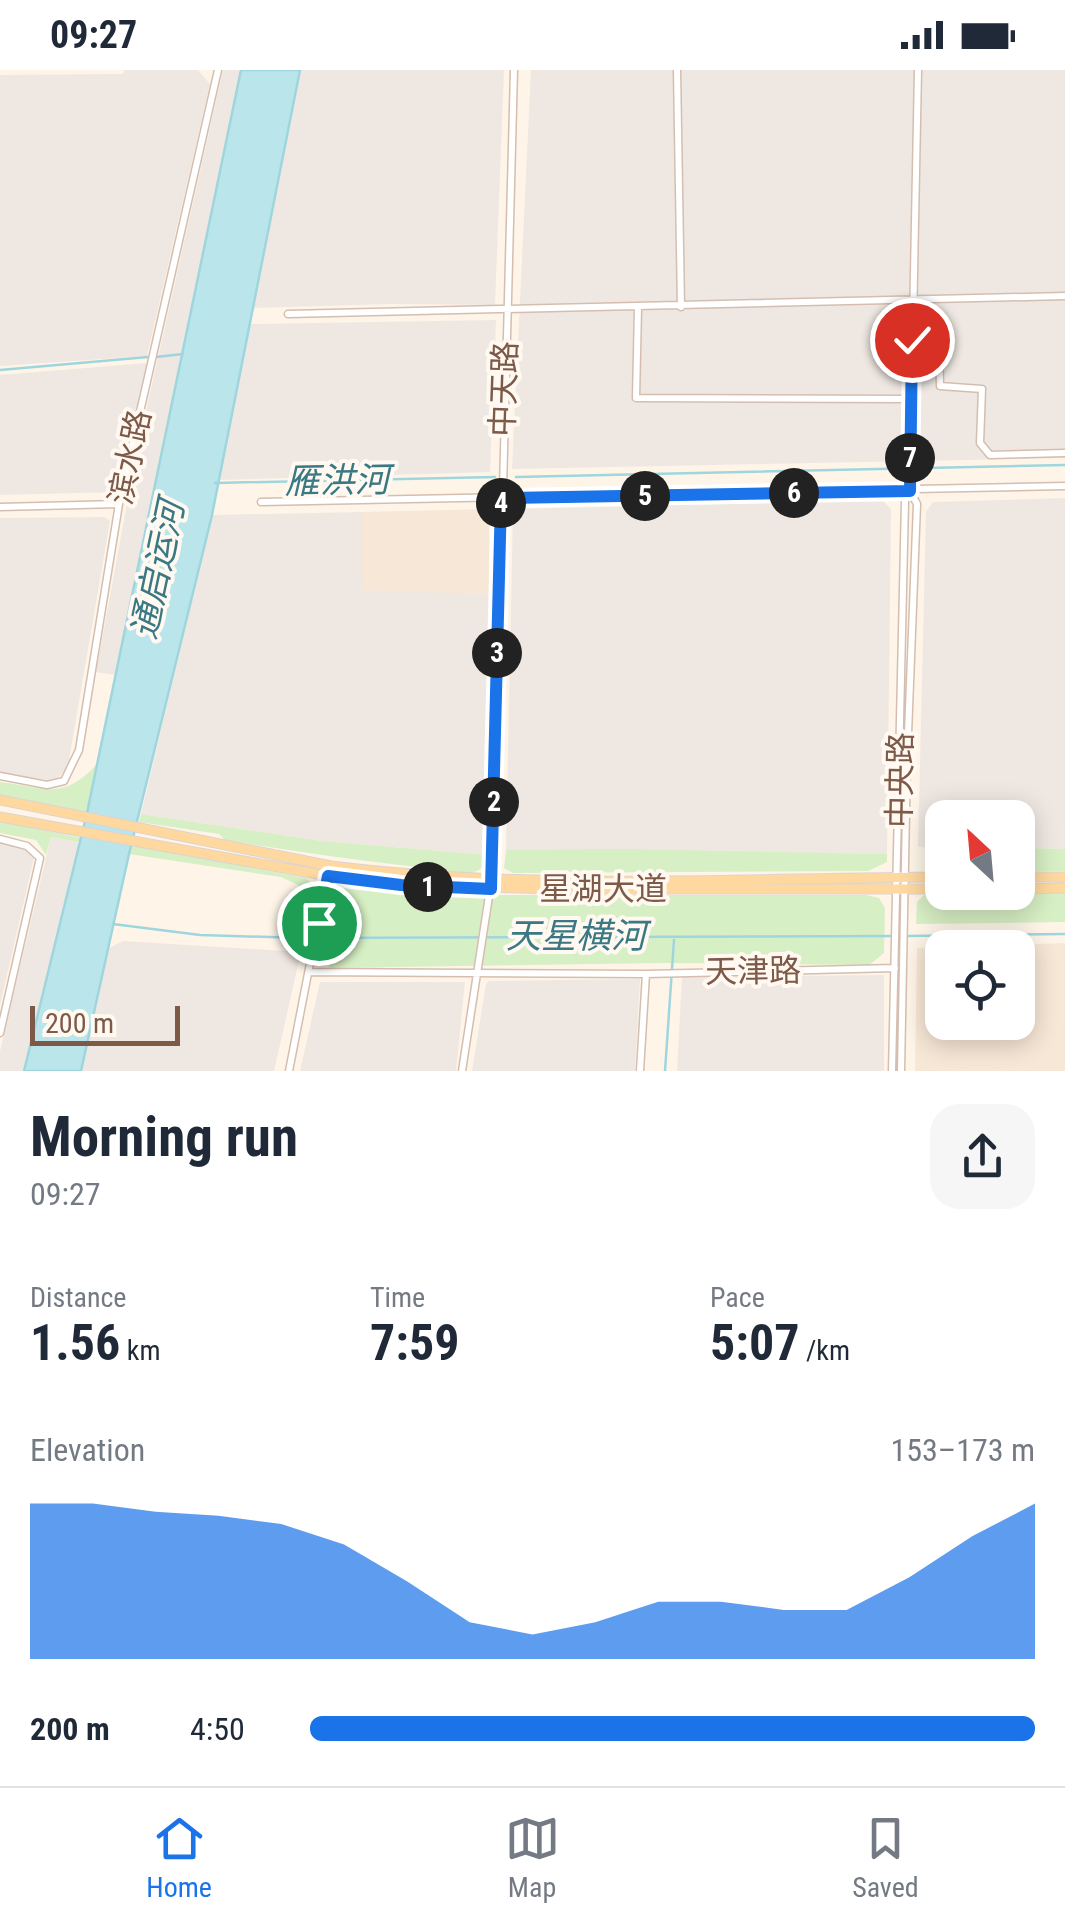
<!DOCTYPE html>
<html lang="en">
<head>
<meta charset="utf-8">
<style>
	body { margin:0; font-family:"Roboto Condensed","Noto Sans SC",sans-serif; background:#f6f6f7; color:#1f2937; height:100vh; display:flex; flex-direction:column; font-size:38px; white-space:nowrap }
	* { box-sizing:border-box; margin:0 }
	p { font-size:32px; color:#747a83 }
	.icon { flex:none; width:55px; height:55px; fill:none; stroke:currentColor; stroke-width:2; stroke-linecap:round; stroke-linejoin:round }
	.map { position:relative; height:1001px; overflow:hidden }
	.drawer { display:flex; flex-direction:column; background:#fff; flex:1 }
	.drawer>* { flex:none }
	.needle { width:65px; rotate:334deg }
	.controls { position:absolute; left:925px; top:730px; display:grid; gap:20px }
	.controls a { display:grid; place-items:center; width:110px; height:110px; border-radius:20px; background:#fff; box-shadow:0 5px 25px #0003; font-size:50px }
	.scale { position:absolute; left:30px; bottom:25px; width:150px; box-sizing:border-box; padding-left:10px; border:5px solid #7d5948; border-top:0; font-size:28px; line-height:35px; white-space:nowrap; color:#7d5948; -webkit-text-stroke:8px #fff9f1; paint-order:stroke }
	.pin { position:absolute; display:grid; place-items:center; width:85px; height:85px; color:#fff; margin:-42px; border:5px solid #fff; border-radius:50%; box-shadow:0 2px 10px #0007 }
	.km { position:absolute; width:50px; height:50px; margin:-25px; border-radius:50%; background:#222; color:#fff; font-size:28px; line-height:50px; text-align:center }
	.round { display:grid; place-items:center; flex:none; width:105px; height:105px; border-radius:30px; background:#f6f6f7 }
	.head { display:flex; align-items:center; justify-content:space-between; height:170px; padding:0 30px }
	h1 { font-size:55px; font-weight:700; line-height:75px }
	.stats { display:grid; grid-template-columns:repeat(3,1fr); gap:15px; height:170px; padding:10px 30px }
	.stats div { display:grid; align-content:center }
	.stats b { font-size:50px; font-weight:700 }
	.stats small { font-size:28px; font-weight:400 }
	.stats p { font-size:28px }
	.chart { height:280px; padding:20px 30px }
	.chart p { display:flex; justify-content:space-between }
	.chart svg { width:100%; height:180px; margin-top:10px; fill:#1a73e8; opacity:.7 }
	ul { padding:0 30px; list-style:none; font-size:32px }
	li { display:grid; grid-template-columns:160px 120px 1fr; align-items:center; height:75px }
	li i { height:25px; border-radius:12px; background:#1a73e8 }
	.status { display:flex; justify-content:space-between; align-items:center; height:70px; padding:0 50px; background:#fff; direction:ltr }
	.status svg { height:28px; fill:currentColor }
	.menu { display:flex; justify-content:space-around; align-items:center; height:140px; border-top:2px solid #e0e1e3; background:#fff; font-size:28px; color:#747a83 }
	.menu a { display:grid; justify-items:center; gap:5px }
	.menu .selected { color:#1a73e8 }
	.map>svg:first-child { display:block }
</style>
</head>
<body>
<div class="status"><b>09:27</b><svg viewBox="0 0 49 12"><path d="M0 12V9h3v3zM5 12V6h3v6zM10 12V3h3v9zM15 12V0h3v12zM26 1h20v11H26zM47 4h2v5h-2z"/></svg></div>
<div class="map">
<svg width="1065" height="1001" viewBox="0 0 1065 1001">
	<rect width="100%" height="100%" fill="#fef5e8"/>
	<path fill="#f7e7d6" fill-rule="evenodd" d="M 489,439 L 489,524 L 361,521 L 362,442 Z
		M 1065,873 L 1065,1001 L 915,1001 L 917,878 ZM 942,878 L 1018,878 L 1018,952 L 942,952 Z"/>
	<path fill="#efe8e2" d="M 124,0 L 198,0 L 210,14 L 147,286 L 0,296 L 0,5 L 123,4 Z
		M 223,0 L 241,0 L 115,605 L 96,602 L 136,385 Z
		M 300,0 L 504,0 L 495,235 L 391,234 L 254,238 Z
		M 531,0 L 1065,0 L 1065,388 L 512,399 Z
		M 496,250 L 490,402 L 219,410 L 250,254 Z
		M 147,293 L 118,422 L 0,425 L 0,305 Z
		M 1065,428 L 1065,779 L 1018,778 L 1018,748 L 942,748 L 942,778 L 918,777 L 926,442 L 933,432 Z
		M 882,430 L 891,439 L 887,784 L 506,780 L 513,439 Z
		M 362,442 L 362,520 L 489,524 L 488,785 L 322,771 L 141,744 L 212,445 Z
		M 104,447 L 110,451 L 68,696 L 59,707 L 48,710 L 0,703 L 0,448 Z
		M 51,767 L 80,772 L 24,1001 L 0,1001 L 0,981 Z
		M 0,774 L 30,781 L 34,788 L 0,935 Z
		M 123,871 L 301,882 L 274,1001 L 81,1001 L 107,879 Z
		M 884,905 L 884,1001 L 677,1001 L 682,907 Z
		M 640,909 L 635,1001 L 472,1001 L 486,914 L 489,911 Z
		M 320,912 L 465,912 L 456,1001 L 300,1001 Z"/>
	<path fill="#d7efc4" d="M 97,694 L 87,743 L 0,727 L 0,712 C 44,717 62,732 97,694 Z
		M 141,744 L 322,771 L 488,785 C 486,814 438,802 417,801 L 417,797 C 355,790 290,781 225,770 L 219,764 L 139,752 Z
		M 0,751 L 82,768 L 80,772 L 51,767 L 46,785 L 36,770 L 0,763 Z
		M 132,775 L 306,808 L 314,816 L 318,833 L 302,817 L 281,807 L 129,784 Z
		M 1018,778 L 1065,779 L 1065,801 L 1018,801 Z
		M 620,779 L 887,784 L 887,792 L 868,801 L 513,803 L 504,798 L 506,780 Z
		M 348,815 L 420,825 L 866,825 L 879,828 L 885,838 L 884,883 L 869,895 L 664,893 L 330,898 C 318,881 332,836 340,817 Z
		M 1065,822 L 1065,852 L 916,854 L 917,832 L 924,825 L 935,823 Z"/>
	<path fill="#bae6eb" stroke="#9fd6de" stroke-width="2.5" d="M 241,0 L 300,0 L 212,445 L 129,784 L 81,1001 L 24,1001 L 87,743 Z"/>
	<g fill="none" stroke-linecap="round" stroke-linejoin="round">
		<path stroke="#9fd6de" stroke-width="2.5" d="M 156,287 L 183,284
			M 0,300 L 148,287
			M 516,407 L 1065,395
			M 215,413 L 495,407
			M 113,854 L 200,865 L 303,868 L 895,866
			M 908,866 L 1065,864
			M 665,1001 L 674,870"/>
		<g stroke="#d5beaf" stroke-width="9">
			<path id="minor" d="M 677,0 L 681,237
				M 638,238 L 636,328 L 910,329
				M 288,244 L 1065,226
				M 913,271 L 939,273 L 940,316 L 982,319 L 980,373 L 990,385 L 1065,383
				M 261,432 L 1065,416
				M 0,437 L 119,434
				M 0,706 L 47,715 L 64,711 L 79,680 L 119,434 L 218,0
				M 0,769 L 27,776 L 40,788 L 0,963
				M 310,902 L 646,904 L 895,898
				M 289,1001 L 327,806
				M 462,1001 L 493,800 L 514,0
				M 640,1001 L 646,904
				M 892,1001 L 905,431 L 909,422
				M 901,1001 L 907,690 L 917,434 L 910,421 L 910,406 L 918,0"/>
		</g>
		<g stroke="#ddd4cf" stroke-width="11">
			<path id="major" d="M 0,730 L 331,796 C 533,821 739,808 942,807
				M 0,747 L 328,806 L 401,815 L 559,819 L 942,819
				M 1018,807 L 1065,807
				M 1018,819 L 1065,818"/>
		</g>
		<use href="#minor" stroke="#fff" stroke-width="6"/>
		<use href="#major" stroke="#ffd89f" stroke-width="9"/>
	</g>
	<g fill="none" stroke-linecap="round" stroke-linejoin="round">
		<g stroke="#fff" stroke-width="20">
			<path id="route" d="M 319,853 L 328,806 L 401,815 L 491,819 L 501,428 L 910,421 L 912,270"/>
		</g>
		<use href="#route" stroke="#1a73e8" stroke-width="12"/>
	</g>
	<g text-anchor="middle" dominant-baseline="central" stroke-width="8" stroke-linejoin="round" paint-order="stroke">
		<g font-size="32" fill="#7d5948" stroke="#fff9f1">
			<text transform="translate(504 319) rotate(-88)">中天路</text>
			<text transform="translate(130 387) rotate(-78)">滨水路</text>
			<text transform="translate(900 710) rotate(-89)">中央路</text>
			<text x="603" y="819">星湖大道</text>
			<text transform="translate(753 901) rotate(-1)">天津路</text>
		</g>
		<g font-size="35" font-style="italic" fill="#3a7983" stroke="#fff9f1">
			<text transform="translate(337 411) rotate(-1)">雁洪河</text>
			<text transform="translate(158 500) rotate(-78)">通启运河</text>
			<text x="576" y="866">天星横河</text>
		</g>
	</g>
</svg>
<div class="controls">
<a><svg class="needle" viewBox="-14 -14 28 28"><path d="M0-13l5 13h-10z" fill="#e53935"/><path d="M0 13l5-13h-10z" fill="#747a83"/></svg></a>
<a><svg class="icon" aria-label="locate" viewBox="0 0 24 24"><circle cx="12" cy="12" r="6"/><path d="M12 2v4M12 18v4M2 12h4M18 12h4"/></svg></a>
</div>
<div class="scale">200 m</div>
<div class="pin" style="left:319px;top:853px;background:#1e9e55"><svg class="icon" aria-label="arrive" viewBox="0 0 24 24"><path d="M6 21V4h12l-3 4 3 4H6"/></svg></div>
<div class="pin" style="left:912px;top:270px;background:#d93025"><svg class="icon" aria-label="check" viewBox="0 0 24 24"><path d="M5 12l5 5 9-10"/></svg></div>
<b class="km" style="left:428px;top:817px">1</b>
<b class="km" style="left:494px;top:732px">2</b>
<b class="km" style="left:497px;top:583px">3</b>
<b class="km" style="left:501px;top:433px">4</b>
<b class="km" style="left:645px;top:426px">5</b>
<b class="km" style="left:794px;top:423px">6</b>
<b class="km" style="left:910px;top:388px">7</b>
</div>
<section class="drawer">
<div class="head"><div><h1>Morning run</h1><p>09:27</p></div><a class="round"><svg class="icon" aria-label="share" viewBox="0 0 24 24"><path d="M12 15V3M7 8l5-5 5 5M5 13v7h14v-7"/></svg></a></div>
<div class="stats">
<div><p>Distance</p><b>1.56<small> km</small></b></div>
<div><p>Time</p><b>7:59</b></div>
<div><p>Pace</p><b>5:07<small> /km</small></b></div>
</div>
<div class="chart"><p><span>Elevation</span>153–173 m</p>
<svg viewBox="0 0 160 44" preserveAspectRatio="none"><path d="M0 44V6L10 6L20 8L30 9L40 11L50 16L60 25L70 35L80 38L90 35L100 30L110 30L120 32L130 32L140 24L150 14L160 6V44z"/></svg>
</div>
<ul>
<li><b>200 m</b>4:50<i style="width:100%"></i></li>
</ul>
</section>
<nav class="menu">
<a class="selected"><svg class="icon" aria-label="home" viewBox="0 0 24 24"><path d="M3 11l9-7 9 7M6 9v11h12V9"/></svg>Home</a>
<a><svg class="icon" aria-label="map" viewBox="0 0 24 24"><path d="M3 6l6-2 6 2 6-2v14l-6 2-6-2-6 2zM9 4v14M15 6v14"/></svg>Map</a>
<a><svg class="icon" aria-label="saved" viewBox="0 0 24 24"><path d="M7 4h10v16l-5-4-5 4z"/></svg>Saved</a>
</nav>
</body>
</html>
